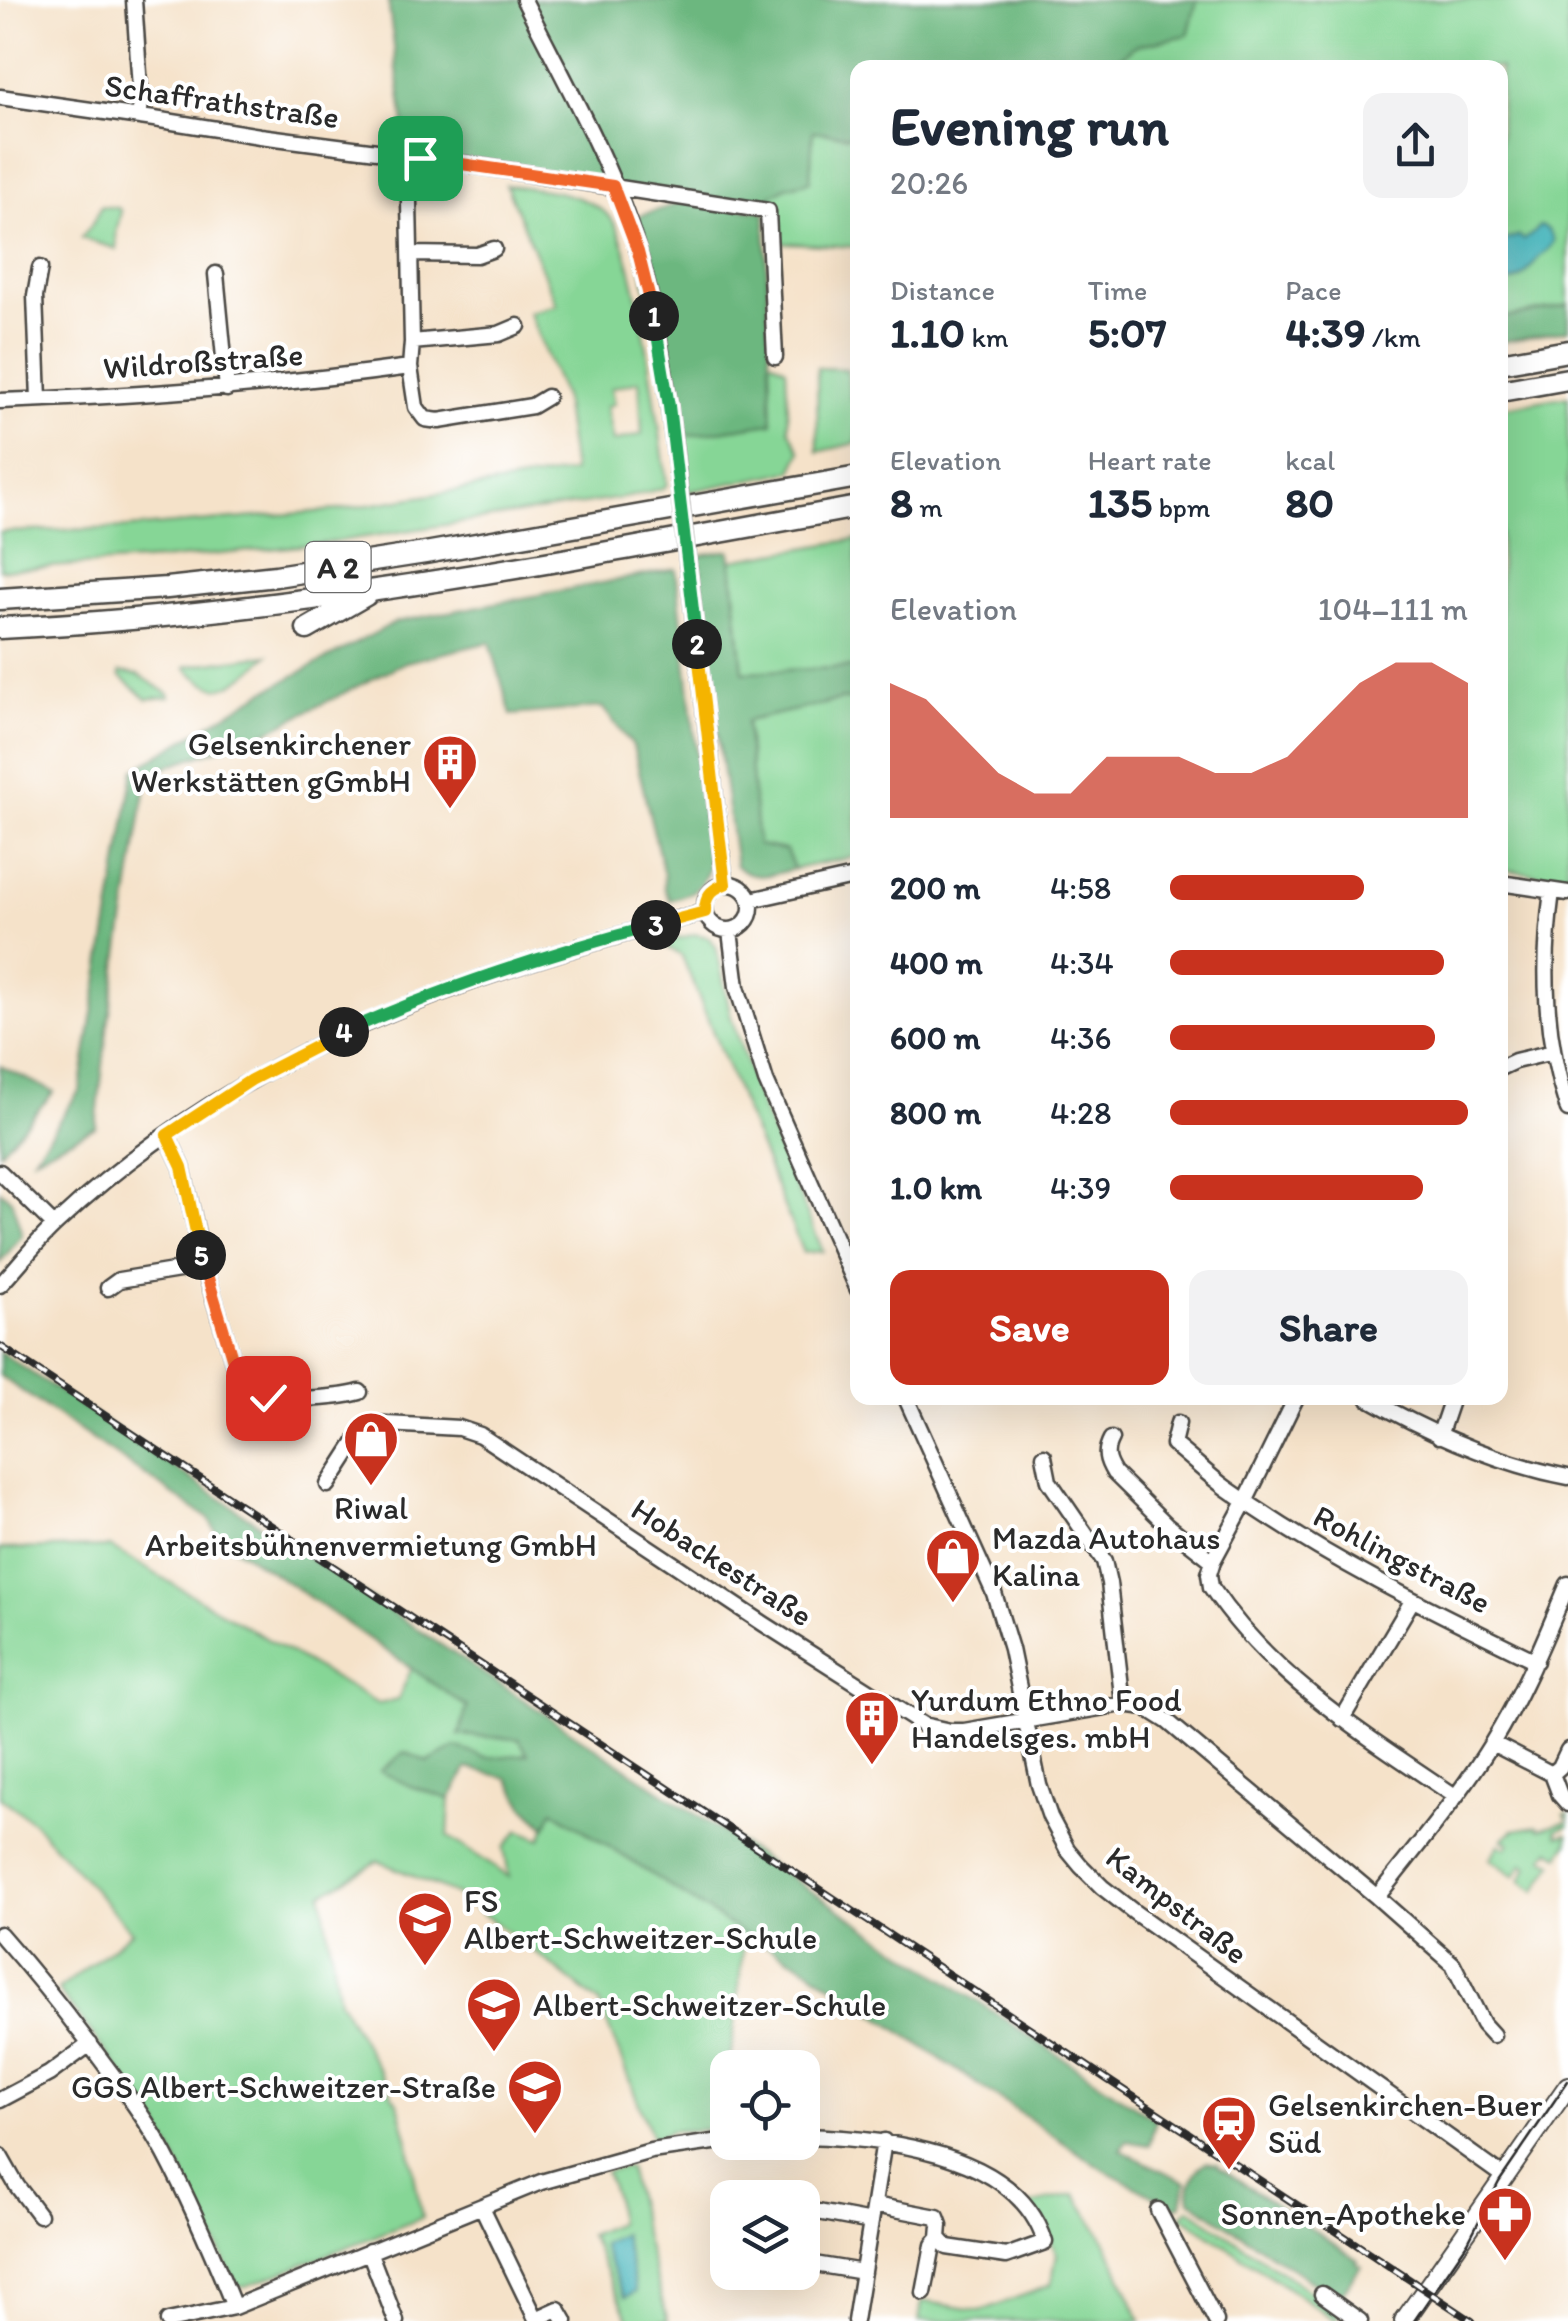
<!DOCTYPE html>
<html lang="en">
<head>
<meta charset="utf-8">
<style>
	body { margin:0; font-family:Itim,sans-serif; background:#f2f2f3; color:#1f2937; height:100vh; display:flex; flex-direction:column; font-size:38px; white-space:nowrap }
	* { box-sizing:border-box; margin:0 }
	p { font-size:32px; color:#747a83 }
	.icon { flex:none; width:55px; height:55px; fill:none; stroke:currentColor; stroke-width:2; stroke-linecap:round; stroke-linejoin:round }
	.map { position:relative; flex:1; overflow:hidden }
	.details { position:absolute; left:850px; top:60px; width:658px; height:1345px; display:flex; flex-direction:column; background:#fff; border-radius:20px; box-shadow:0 10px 40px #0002 }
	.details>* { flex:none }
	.tools { position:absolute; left:710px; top:2050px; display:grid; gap:20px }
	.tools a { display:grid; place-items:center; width:110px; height:110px; border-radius:20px; background:#fff; box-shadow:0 10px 40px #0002; font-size:50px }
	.pin { position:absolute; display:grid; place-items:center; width:85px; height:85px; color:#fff; margin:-42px; border-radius:20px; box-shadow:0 5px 15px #0006 }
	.km { position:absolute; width:50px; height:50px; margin:-25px; border-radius:50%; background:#222; color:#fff; font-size:28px; line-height:50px; text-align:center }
	.round { display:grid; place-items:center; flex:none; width:105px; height:105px; border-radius:20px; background:#f2f2f3 }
	.overview { display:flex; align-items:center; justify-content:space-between; height:170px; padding:0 40px }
	h1 { font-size:55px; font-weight:700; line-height:75px }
	.stats { display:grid; grid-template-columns:repeat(3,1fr); gap:15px; height:170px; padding:10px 40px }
	.stats div { display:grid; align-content:center }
	.stats b { font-size:42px; font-weight:700 }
	.stats small { font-size:28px; font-weight:400 }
	.stats p { font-size:28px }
	.chart { height:280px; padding:20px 40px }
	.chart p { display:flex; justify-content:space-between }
	.chart svg { width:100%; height:180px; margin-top:10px; fill:#c8321e; opacity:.7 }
	.button { display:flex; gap:20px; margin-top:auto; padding:20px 40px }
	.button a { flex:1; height:115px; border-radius:20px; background:#c8321e; color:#fff; font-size:40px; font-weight:700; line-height:115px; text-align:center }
	.button a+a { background:#f2f2f3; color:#1f2937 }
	ul { padding:0 40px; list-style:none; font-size:32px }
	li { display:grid; grid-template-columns:160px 120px 1fr; align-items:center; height:75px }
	li i { height:25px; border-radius:12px; background:#c8321e }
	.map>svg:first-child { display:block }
</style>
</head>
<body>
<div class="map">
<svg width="1568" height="2321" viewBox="0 0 1568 2321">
	<rect width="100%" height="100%" fill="#fff"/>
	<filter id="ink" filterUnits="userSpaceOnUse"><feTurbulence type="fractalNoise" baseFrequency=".01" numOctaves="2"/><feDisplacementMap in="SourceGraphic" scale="20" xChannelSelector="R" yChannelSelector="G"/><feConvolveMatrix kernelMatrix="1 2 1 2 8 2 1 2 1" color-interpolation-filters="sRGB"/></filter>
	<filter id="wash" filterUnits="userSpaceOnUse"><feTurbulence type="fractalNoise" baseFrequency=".0048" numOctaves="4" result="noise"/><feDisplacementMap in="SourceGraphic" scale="40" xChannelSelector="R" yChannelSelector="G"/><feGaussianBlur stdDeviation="2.25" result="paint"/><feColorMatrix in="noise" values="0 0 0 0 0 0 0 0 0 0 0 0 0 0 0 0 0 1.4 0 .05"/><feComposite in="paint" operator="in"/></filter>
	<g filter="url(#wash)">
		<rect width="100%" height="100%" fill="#f5e2c9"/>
		<path fill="#86d696" stroke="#588060" stroke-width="2.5" fill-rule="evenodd" d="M 1197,0 L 1568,0 L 1568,305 L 1500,319 L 1500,68 L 1109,68 L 1134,46 L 1188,35 Z
			M 813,130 L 857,137 L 857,247 L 772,242 L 769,209 L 771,196 L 786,187 L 810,181 Z
			M 506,185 C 537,188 583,192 608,215 C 637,241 660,436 667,484 L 664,488 L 629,497 L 320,544 L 160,560 L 0,570 L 0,532 L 128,528 L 337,510 L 573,472 L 563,397 L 529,312 L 557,305 ZM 639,381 L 642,434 L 613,442 L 606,406 L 614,404 L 611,388 Z
			M 101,206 L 118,208 L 121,211 L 116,234 L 117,249 L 81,238 L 94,221 Z
			M 769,359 L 786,368 L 789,429 L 801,452 L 792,471 L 687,492 L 677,437 L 772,423 Z
			M 817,368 L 847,369 L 851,400 L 857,401 L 857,443 L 818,452 Z
			M 1568,396 L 1568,879 L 1500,869 L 1500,408 Z
			M 857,539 L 857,667 L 743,672 L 732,560 Z
			M 268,655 C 259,665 236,686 221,688 C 210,689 193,675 186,668 L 187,666 Z
			M 120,672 L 139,675 L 169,694 L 170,697 L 147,699 L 120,676 Z
			M 857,699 L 857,856 L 794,869 L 786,850 L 758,845 L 746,721 L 841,700 Z
			M 695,934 L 708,937 L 716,946 L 731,1017 L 762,1109 L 823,1251 L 803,1253 L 682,956 L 661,943 Z
			M 110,1547 L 378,1704 L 398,1700 L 412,1667 L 467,1707 L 460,1734 L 519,1739 L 528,1755 L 486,1758 L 456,1747 L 428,1762 L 410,1786 L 450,1799 L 448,1836 L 509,1877 L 504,1848 L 519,1830 L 541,1839 L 552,1810 L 745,1935 L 722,2129 L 670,2131 L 653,2140 L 599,2003 L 525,1944 L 455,1894 L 378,1861 L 322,1894 L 339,2000 L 398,2104 L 408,2141 L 422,2218 L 244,2287 L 236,2285 L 172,2151 L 159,2127 L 131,2085 L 58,1990 L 132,1932 L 32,1821 L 0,1797 L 0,1549 Z
			M 1568,1813 L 1568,1826 L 1556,1830 L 1558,1836 L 1568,1834 L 1568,1843 L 1560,1856 L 1550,1850 L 1544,1857 L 1554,1863 L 1536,1891 L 1521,1881 L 1528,1867 L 1523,1864 L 1515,1876 L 1490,1859 L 1499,1844 L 1507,1848 L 1510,1843 L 1503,1839 L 1514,1830 L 1538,1826 L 1539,1829 L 1568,1821 L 1565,1814 Z
			M 628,2167 L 646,2242 L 668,2321 L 630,2321 L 589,2235 L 617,2223 L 615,2197 L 605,2172 Z
			M 1075,2194 L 1107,2244 L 1141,2321 L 919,2321 L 922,2301 L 981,2311 L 1051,2285 L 1057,2254 L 1030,2205 Z
			M 1189,2208 L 1340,2312 L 1335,2320 L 1182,2216 Z"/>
		<path fill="#6cb77f" stroke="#4c7155" stroke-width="2.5" d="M 388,0 L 1197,0 L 1188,35 L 1134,46 L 1109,67 L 858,68 L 857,137 L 813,131 L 810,181 L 786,187 L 771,196 L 772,203 L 769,209 L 408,155 Z
			M 683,200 L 765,212 L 772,423 L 677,437 L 632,218 L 674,205 Z
			M 1568,305 L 1568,330 L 1500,342 L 1500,319 Z
			M 730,550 L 743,672 L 857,667 L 857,699 L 841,700 L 746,721 L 758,845 L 786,850 L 794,869 C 772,875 756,881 736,866 L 716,723 L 699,555 Z
			M 676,569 L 709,865 C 704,887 692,895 670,900 L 664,888 L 664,875 L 633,746 L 602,707 L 511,715 L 490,642 L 406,662 L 266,732 L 148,773 L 107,1030 L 96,1127 L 34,1157 L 80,1090 L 134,770 L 258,695 L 396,622 Z
			M 0,1066 L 54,1092 L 0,1152 Z
			M 0,1190 L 12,1201 L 22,1235 L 0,1263 Z
			M 0,1352 L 1156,2120 L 1149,2145 L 1127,2141 L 1120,2150 L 1186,2182 L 1182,2204 L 1175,2207 L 1104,2170 L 798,1962 L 745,1935 L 553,1810 L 546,1827 L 525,1807 L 508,1778 L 467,1768 L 450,1799 L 410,1786 L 380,1771 L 405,1752 L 428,1762 L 456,1747 L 486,1758 L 528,1754 L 519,1739 L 459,1735 L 467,1707 L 296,1588 L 219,1538 L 209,1519 L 0,1376 Z
			M 1206,2162 L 1218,2164 L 1218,2166 L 1358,2260 L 1356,2263 L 1361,2266 L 1338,2299 L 1190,2200 C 1186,2187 1195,2170 1206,2162 Z"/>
		<path fill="#43b3ba" stroke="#376f72" stroke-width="2.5" d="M 1539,226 C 1548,227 1551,232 1554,241 L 1548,250 C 1527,262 1530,285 1500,282 L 1500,241 L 1519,236 L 1524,240 L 1536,231 Z
			M 623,2234 L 636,2292 L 625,2297 L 601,2244 Z"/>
	</g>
	<g filter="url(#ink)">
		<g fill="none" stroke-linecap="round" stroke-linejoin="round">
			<g stroke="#494643" stroke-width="19">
				<path id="minor" d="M 134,0 L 141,103 L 139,117
					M 524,0 C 565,82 612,163 638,251 C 660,322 668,397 677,470
					M 0,97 L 154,119 L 260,136 L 408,155 L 768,211 L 775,357
					M 410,254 L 477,255 L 494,249
					M 216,274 L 227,389
					M 412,342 L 499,334 L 518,326
					M 410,367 L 416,407 L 425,419 L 439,421 L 532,406 L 547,397
					M 39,399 L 35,296 L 40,268
					M 0,401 C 138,396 273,386 410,367 L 412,342 L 408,155
					M 688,567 L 725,884
					M 1500,883 L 1568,893
					M705 907a23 23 0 1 1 46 0a23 23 0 1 1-46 0Z
					M 1552,891 C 1542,966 1544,1037 1568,1110
					M 751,900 L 858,876
					M 730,931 L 737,987 L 766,1081 L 858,1290
					M 1500,1068 L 1515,1061 L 1553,1052
					M 167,1135 L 182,1167 L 204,1266 L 240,1384 C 244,1388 247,1392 252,1395 C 272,1403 339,1398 360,1392
					M 0,1172 L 54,1225
					M 0,1285 C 19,1265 36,1242 57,1223 C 242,1049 464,975 705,912
					M 108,1288 L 119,1280 L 204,1266
					M 906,1398 L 994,1593 L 1011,1649 L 1039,1785 L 1050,1817 L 1067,1849 L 1081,1866 L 1102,1887 L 1134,1912 L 1503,2176
					M 1296,1398 L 1246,1500 L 1213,1561 L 1209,1574 L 1211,1587 C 1272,1678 1366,1736 1455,1796
					M 1368,1398 C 1431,1434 1496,1463 1568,1477
					M 1178,1423 L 1173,1444 C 1191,1458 1208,1475 1226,1488 C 1323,1557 1429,1609 1536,1661
					M 1439,1436 L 1452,1398
					M 1111,1439 C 1104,1452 1106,1460 1114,1473 L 1167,1525 L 1213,1561
					M 1044,1456 L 1049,1481 L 1104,1561 L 1109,1583 L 1123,1704
					M 328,1485 L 368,1423 L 459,1428 L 480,1435 L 764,1624 L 923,1725 L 950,1731 L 964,1731 L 1123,1704 L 1145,1707 L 1167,1721 L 1377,1897 L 1453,1964 L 1483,2024 L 1493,2035
					M 1342,1719 L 1412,1601
					M 1492,1743 L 1552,1774 L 1560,1767 L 1568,1750
					M 1552,1774 L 1560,1795 L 1568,1804
					M 1377,1897 C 1416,1847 1459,1797 1492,1743 C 1523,1693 1545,1638 1568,1584
					M 0,1934 C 37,1976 72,2020 105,2065 C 126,2093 148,2122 165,2154 C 191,2203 213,2255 234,2307
					M 0,2100 L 49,2074 L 90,2044
					M 802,2136 C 882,2138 1017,2151 1045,2242 L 1006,2256 L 947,2247 L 939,2238 L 940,2225 L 937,2217 L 874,2205
					M 0,2156 L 17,2186 L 39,2215
					M 482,2207 L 537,2321
					M 802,2209 L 871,2222
					M 1158,2210 L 1216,2321
					M 369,2251 L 396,2321
					M 802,2262 L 863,2272
					M 924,2293 L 933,2245 L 939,2238
					M 1322,2294 L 1360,2321
					M 536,2319 L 558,2309 L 565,2321
					M 168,2321 L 234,2307 L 541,2182 L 651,2151 L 728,2140
					M 855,2321 L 884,2141"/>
			</g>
			<g stroke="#494643" stroke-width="22">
				<path id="major" d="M 1404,2321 L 1568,2086"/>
			</g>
			<g stroke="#494643" stroke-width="25">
				<path id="highway" d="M 1500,363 L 1568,351
					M 1500,391 L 1568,379
					M 0,599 L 167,588 L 276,576 L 425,553 L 858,477
					M 0,628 C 289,615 574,558 858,507
					M 307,629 L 366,595"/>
			</g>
			<use href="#minor" stroke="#fff" stroke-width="14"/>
			<use href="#major" stroke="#fff" stroke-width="18"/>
			<use href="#highway" stroke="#fff" stroke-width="20"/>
			<path stroke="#2b2b2b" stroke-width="2.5" d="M 1414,2321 L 1468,2242 L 1499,2182 L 1568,2081"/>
			<g stroke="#2b2b2b" stroke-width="8">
				<path id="rail" d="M 0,1346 L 1472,2321"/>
			</g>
			<use href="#rail" stroke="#fff" stroke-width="4" stroke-dasharray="11" stroke-linecap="butt"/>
			<g stroke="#494643" stroke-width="19" stroke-linecap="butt">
				<path id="minor-bridge" d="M 677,470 L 688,567"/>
			</g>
			<use href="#minor-bridge" stroke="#fff" stroke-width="14"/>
		</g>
	</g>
	<g fill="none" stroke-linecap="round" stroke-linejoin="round" filter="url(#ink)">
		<g stroke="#fff" stroke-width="20">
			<path id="split-1" d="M 420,158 L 613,186 L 638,252 L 654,316"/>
		</g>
		<g stroke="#fff" stroke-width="20">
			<path id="split-2" d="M 654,316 L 669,406 L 697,644"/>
		</g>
		<g stroke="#fff" stroke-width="20">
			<path id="split-3" d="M 656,925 L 705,912 C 705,897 710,890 725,884 L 697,644"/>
		</g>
		<g stroke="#fff" stroke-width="20">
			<path id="split-4" d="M 344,1032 C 444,987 550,953 656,925"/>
		</g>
		<g stroke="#fff" stroke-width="20">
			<path id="split-5" d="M 201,1255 L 182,1167 L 167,1135 L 251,1080 L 344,1032"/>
		</g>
		<g stroke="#fff" stroke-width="20">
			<path id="split-6" d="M 201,1255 L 240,1384 L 249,1394 L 268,1398"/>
		</g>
		<use href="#split-1" stroke="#f0652b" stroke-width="12"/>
		<use href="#split-2" stroke="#22a559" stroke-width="12"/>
		<use href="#split-3" stroke="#f5b400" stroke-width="12"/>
		<use href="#split-4" stroke="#22a559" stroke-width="12"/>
		<use href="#split-5" stroke="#f5b400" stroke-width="12"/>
		<use href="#split-6" stroke="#f0652b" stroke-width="12"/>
	</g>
	<defs>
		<g id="building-pin" transform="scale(2.875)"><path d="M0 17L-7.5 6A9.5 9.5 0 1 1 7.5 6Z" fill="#c8321e" stroke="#fff"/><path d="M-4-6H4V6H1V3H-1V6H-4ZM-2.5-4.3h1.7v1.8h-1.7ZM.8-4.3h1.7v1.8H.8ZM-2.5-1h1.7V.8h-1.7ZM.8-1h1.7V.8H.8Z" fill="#fff"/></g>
		<g id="shop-pin" transform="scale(2.875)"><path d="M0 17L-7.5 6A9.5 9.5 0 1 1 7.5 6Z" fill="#c8321e" stroke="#fff"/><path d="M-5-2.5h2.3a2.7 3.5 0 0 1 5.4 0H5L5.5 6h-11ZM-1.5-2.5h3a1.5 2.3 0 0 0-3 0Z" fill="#fff"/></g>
		<g id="school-pin" transform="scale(2.875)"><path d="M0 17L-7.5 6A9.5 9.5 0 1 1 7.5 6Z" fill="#c8321e" stroke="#fff"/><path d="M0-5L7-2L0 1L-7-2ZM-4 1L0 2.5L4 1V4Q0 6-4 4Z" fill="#fff"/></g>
		<g id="station-pin" transform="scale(2.875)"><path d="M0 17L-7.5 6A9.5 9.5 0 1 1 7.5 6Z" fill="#c8321e" stroke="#fff"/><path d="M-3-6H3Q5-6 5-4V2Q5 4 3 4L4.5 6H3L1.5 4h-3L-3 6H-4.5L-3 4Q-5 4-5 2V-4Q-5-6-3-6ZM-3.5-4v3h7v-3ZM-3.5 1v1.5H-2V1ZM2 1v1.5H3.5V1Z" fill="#fff"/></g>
		<g id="pharmacy-pin" transform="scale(2.875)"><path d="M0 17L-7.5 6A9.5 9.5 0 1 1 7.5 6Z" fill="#c8321e" stroke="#fff"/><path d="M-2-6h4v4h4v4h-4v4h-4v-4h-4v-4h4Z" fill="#fff"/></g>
	</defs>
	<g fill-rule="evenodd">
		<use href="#building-pin" x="450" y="762"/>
		<use href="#shop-pin" x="371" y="1439"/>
		<use href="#shop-pin" x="953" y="1556"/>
		<use href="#building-pin" x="872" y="1718"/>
		<use href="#school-pin" x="425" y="1919"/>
		<use href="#school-pin" x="494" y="2005"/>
		<use href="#school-pin" x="535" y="2087"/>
		<use href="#station-pin" x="1229" y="2123"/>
		<use href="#pharmacy-pin" x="1505" y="2214"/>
	</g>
	<g text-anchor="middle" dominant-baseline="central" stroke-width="8" stroke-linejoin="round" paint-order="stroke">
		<rect fill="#fff" stroke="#6b6b6b" stroke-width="2.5" x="305.5" y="542" width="65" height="50" rx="8"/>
		<g font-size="30" font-weight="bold" fill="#2b2b2b">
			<text x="338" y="567">A 2</text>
		</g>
		<g font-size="32" fill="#2b2b2b" stroke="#fff">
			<text transform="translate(222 101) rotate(8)">Schaffrathstraße</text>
			<text transform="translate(203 361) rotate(-4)">Wildroßstraße</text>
			<text transform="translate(1402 1559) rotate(28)">Rohlingstraße</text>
			<text transform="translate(722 1562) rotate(33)">Hobackestraße</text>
			<text transform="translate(1177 1905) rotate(38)">Kampstraße</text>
		</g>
		<g font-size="32" fill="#2b2b2b" stroke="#fff" text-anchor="start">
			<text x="411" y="744" text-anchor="end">Gelsenkirchener<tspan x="411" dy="37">Werkstätten gGmbH</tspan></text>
			<text x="371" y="1508" text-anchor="middle">Riwal<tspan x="371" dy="37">Arbeitsbühnenvermietung GmbH</tspan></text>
			<text x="992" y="1538">Mazda Autohaus<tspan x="992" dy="37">Kalina</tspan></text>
			<text x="911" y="1700">Yurdum Ethno Food<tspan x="911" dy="37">Handelsges. mbH</tspan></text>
			<text x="464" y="1901">FS<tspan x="464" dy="37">Albert-Schweitzer-Schule</tspan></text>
			<text x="533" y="2005">Albert-Schweitzer-Schule</text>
			<text x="496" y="2087" text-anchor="end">GGS Albert-Schweitzer-Straße</text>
			<text x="1268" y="2105">Gelsenkirchen-Buer<tspan x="1268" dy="37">Süd</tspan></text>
			<text x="1466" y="2214" text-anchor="end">Sonnen-Apotheke</text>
		</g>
	</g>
</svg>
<div class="tools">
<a><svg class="icon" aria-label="locate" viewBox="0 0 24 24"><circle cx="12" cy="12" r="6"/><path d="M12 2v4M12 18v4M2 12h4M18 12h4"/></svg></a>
<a><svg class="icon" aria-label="layers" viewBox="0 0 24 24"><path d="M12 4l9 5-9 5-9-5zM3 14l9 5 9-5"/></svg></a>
</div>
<div class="pin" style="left:420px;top:158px;background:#1e9e55"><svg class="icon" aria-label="arrive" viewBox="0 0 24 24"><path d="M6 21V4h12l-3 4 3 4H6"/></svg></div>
<div class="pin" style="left:268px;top:1398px;background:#d93025"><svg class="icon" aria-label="check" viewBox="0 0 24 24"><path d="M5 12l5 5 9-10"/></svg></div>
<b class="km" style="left:654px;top:316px">1</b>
<b class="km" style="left:697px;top:644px">2</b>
<b class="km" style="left:656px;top:925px">3</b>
<b class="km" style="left:344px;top:1032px">4</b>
<b class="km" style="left:201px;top:1255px">5</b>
<section class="details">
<div class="overview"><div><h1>Evening run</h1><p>20:26</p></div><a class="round"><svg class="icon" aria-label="share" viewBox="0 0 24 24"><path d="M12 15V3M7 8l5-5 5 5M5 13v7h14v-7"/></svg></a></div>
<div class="stats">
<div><p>Distance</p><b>1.10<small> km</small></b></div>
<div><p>Time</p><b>5:07</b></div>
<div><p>Pace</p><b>4:39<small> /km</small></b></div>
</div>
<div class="stats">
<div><p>Elevation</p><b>8<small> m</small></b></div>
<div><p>Heart rate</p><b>135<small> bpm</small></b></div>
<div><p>kcal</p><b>80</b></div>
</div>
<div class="chart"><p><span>Elevation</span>104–111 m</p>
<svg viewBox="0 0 160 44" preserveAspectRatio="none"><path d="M0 44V11L10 15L20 24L30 33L40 38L50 38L60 29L70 29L80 29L90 33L100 33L110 29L120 20L130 11L140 6L150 6L160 11V44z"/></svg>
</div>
<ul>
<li><b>200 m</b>4:58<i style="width:65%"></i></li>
<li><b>400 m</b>4:34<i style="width:92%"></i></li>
<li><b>600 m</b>4:36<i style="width:89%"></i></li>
<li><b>800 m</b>4:28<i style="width:100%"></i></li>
<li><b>1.0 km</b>4:39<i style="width:85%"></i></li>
</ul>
<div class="button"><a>Save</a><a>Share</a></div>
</section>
</div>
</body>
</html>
